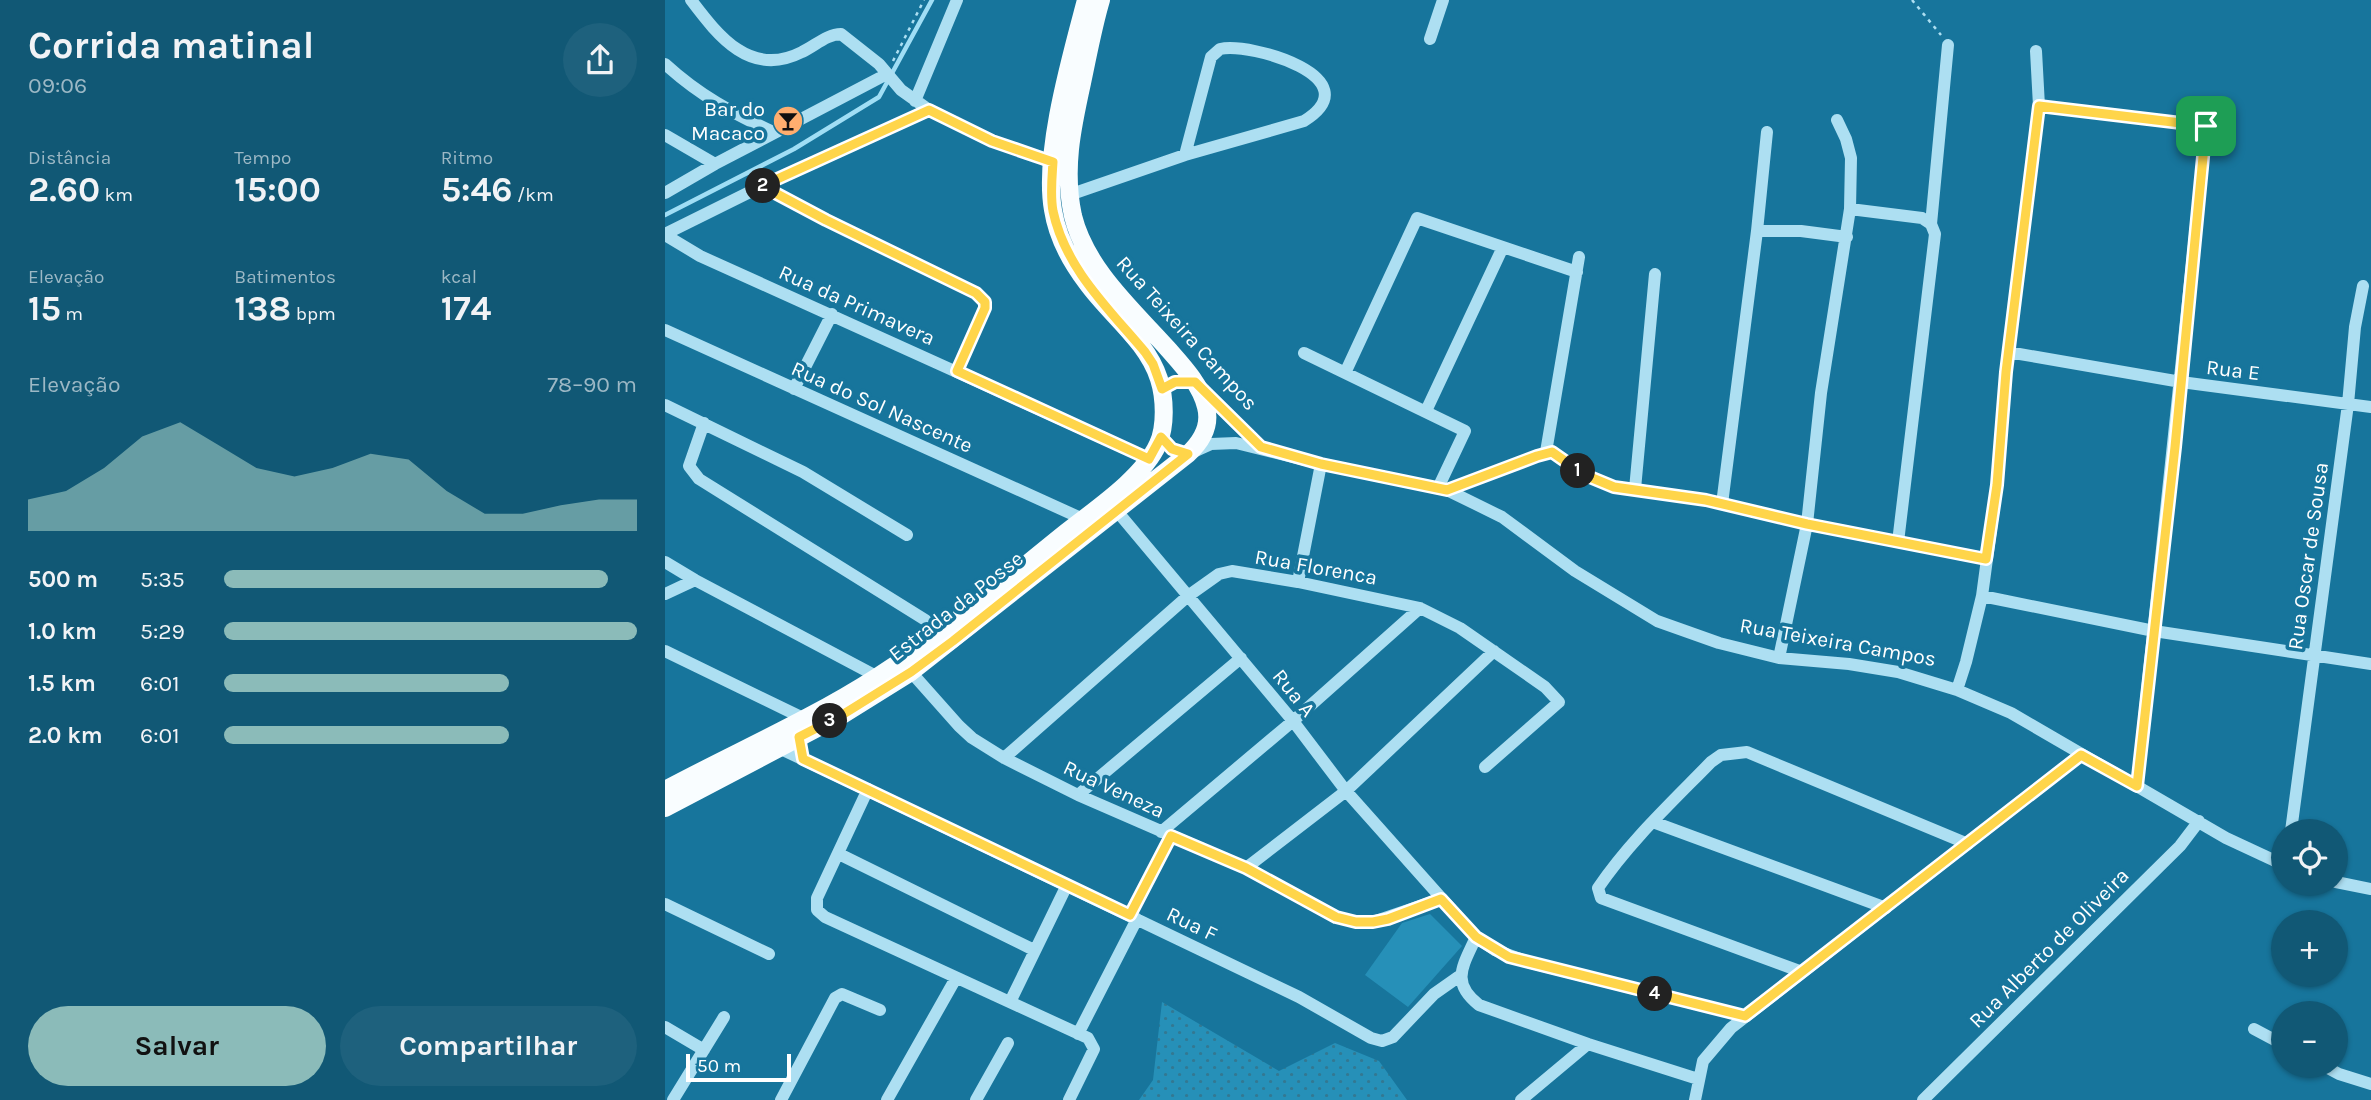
<!DOCTYPE html>
<html lang="pt">
<head>
<meta charset="utf-8">
<style>
	body { margin:0; font-family:Karla,sans-serif; background:#1e617d; color:#f1f3f6; height:100vh; display:flex; flex-direction:column; font-size:26px; white-space:nowrap }
	* { box-sizing:border-box; margin:0 }
	p { font-size:23px; color:#9cb8c5 }
	.icon { flex:none; width:38px; height:38px; fill:none; stroke:currentColor; stroke-width:2; stroke-linecap:round; stroke-linejoin:round }
	.map { position:relative; flex:1; overflow:hidden }
	.panel { display:flex; flex-direction:column; background:#115875; width:665px }
	.panel>* { flex:none }
	.fabs { position:absolute; left:1606px; top:819px; display:grid; gap:14px }
	.fabs a { display:grid; place-items:center; width:77px; height:77px; border-radius:50%; background:#115875; box-shadow:0 2px 5px #0004; font-size:35px }
	.scale { position:absolute; left:21px; bottom:18px; width:105px; box-sizing:border-box; padding-left:7px; border:4px solid #fff; border-top:0; font-size:19px; line-height:24px; white-space:nowrap; color:#fff; -webkit-text-stroke:5px #17759c; paint-order:stroke }
	.pin { position:absolute; display:grid; place-items:center; width:60px; height:60px; color:#fff; margin:-30px; border-radius:14px; box-shadow:0 4px 10px #0006 }
	.km { position:absolute; width:35px; height:35px; margin:-18px; border-radius:50%; background:#222; color:#fff; font-size:19px; line-height:35px; text-align:center }
	.round { display:grid; place-items:center; flex:none; width:74px; height:74px; border-radius:37px; background:#1e617d }
	.overview { display:flex; align-items:center; justify-content:space-between; height:119px; padding:0 28px }
	h1 { font-size:38px; font-weight:700; line-height:52px }
	.metrics { display:grid; grid-template-columns:repeat(3,1fr); gap:10px; height:119px; padding:7px 28px }
	.metrics div { display:grid; align-content:center }
	.metrics b { font-size:35px; font-weight:700 }
	.metrics small { font-size:19px; font-weight:400 }
	.metrics p { font-size:19px }
	.chart { height:196px; padding:14px 28px }
	.chart p { display:flex; justify-content:space-between }
	.chart svg { width:100%; height:126px; margin-top:7px; fill:#8bbbb9; opacity:.7 }
	.action { display:flex; gap:14px; margin-top:auto; padding:14px 28px }
	.action a { flex:1; height:80px; border-radius:42px; background:#8bbbb9; color:#111; font-size:28px; font-weight:700; line-height:80px; text-align:center }
	.action a+a { background:#1e617d; color:#f1f3f6 }
	ul { padding:0 28px; list-style:none; font-size:23px }
	li { display:grid; grid-template-columns:112px 84px 1fr; align-items:center; height:52px }
	li i { height:18px; border-radius:9px; background:#8bbbb9 }
	main { display:flex; flex:1; min-height:0 }
	.map>svg:first-child { display:block }
</style>
</head>
<body>
<main>
<section class="panel">
<div class="overview"><div><h1>Corrida matinal</h1><p>09:06</p></div><a class="round"><svg class="icon" aria-label="share" viewBox="0 0 24 24"><path d="M12 15V3M7 8l5-5 5 5M5 13v7h14v-7"/></svg></a></div>
<div class="metrics">
<div><p>Distância</p><b>2.60<small> km</small></b></div>
<div><p>Tempo</p><b>15:00</b></div>
<div><p>Ritmo</p><b>5:46<small> /km</small></b></div>
</div>
<div class="metrics">
<div><p>Elevação</p><b>15<small> m</small></b></div>
<div><p>Batimentos</p><b>138<small> bpm</small></b></div>
<div><p>kcal</p><b>174</b></div>
</div>
<div class="chart"><p><span>Elevação</span>78–90 m</p>
<svg viewBox="0 0 160 44" preserveAspectRatio="none"><path d="M0 44V33L10 30L20 22L30 11L40 6L50 14L60 22L70 25L80 22L90 17L100 19L110 30L120 38L130 38L140 35L150 33L160 33V44z"/></svg>
</div>
<ul>
<li><b>500 m</b>5:35<i style="width:93%"></i></li>
<li><b>1.0 km</b>5:29<i style="width:100%"></i></li>
<li><b>1.5 km</b>6:01<i style="width:69%"></i></li>
<li><b>2.0 km</b>6:01<i style="width:69%"></i></li>
</ul>
<div class="action"><a>Salvar</a><a>Compartilhar</a></div>
</section>
<div class="map">
<svg width="1706" height="1100" viewBox="0 0 1706 1100">
	<defs>
		<pattern id="grass-dots" width="8" height="8" patternUnits="userSpaceOnUse" patternTransform="scale(1.75)"><rect width="8" height="8" fill="#2690b8"/><path d="M2 2h.1M6 6h.1" fill="none" stroke="#337892" stroke-width="1.8" stroke-linecap="round"/></pattern>
	</defs>
	<rect width="100%" height="100%" fill="#17759c"/>
	<path fill="url(#grass-dots)" d="M 497,1002 L 614,1071 L 670,1043 L 714,1061 L 742,1100 L 474,1100 L 488,1080 Z"/>
	<path fill="#2690b8" d="M 765,914 L 797,946 L 743,1007 L 700,975 L 737,923 Z"/>
	<g fill="none" stroke-linecap="round" stroke-linejoin="round">
		<path stroke="#a0def5" stroke-width="4.5" d="M 0,215 L 129,149 L 214,97 L 267,0"/>
		<path stroke="#addff2" stroke-width="2.5" stroke-dasharray="3.5 5" stroke-linecap="butt" d="M 1247,0 L 1276,35
			M 228,61 L 259,0"/>
		<path stroke="#addff2" stroke-width="12" d="M 26,0 C 54,37 86,78 137,52 C 150,46 162,34 176,34 L 214,64 L 236,90 L 264,110 L 327,141 L 388,162
			M 765,39 L 778,0
			M 0,64 C 35,96 66,112 108,132
			M 250,101 L 292,0
			M 1374,106 L 1541,126
			M 0,135 L 50,164
			M 97,186 L 161,220 L 311,293 L 320,302 L 320,308 L 292,371
			M 0,193 L 50,164 L 222,74
			M 404,195 L 520,155 L 639,121 C 708,78 586,42 555,49 L 546,57 L 520,155
			M 1185,209 L 1257,218 L 1266,224 L 1270,234 L 1233,542
			M 1266,224 L 1283,45
			M 1092,231 L 1102,132
			M 0,234 L 97,186 L 264,110
			M 0,235 L 35,256 L 484,459
			M 0,330 L 418,519
			M 1343,352 L 1516,382 L 1706,407
			M 639,353 L 800,431 L 773,488
			M 681,371 L 752,218 L 912,272
			M 536,388 L 595,447
			M 129,389 L 167,314
			M 0,405 L 138,472 L 242,535
			M 761,411 L 838,247
			M 39,423 L 24,466 L 34,479 L 278,631
			M 881,452 L 914,257
			M 526,453 L 546,444 L 571,443 L 656,464 L 782,490 L 837,517 L 910,571 L 992,621 L 1054,643 L 1114,658 L 1184,664 L 1233,672 L 1292,690 L 1346,713 L 1561,838 L 1619,865
			M 970,489 L 990,274
			M 782,490 L 872,456 L 887,452 L 920,475 L 949,487 L 1041,500 L 1142,524 L 1321,559
			M 1057,504 L 1092,231 L 1136,231 L 1182,237
			M 451,510 L 628,721 L 681,791 L 811,937 L 830,950 L 866,963 L 1080,1016
			M 0,562 L 30,580 L 213,677
			M 633,582 L 656,464
			M 0,594 L 30,580
			M 1317,596 L 1489,631 L 1706,664
			M 0,651 L 140,719
			M 1114,658 L 1142,524 L 1156,393 L 1185,209 L 1186,158 L 1181,139 L 1172,120
			M 246,672 L 294,726 L 307,738 L 339,758 L 413,795 L 581,868 L 671,917 L 691,922 L 708,922 L 776,899
			M 1292,690 L 1301,662 L 1317,596 L 1332,485 L 1341,372 L 1374,106 L 1371,51
			M 114,748 L 634,997 L 706,1038 L 717,1041 L 728,1037 L 769,994 L 796,975
			M 339,758 L 523,596 L 554,574 L 567,571 L 633,582 L 755,608 L 795,628 L 880,687 L 894,702 L 820,767
			M 1472,786 L 1544,102
			M 203,789 L 152,898 L 152,910 L 160,917 L 423,1038 L 429,1049 L 404,1100
			M 413,795 L 576,658
			M 988,822 L 1221,908
			M 1626,831 L 1683,404 L 1690,327 L 1698,286
			M 496,832 L 628,721 L 755,608
			M 174,854 L 369,950
			M 581,868 L 681,791 L 829,651
			M 1671,882 L 1706,889
			M 0,904 L 104,954
			M 465,915 L 506,836
			M 811,937 C 798,966 785,982 814,1005 L 923,1044 L 1033,1079
			M 1137,972 L 936,898 L 933,888 C 964,842 1007,802 1046,762 L 1056,755 L 1082,752 L 1303,844
			M 345,1002 L 402,885
			M 0,1027 L 39,1050
			M 1589,1029 L 1619,1045
			M 413,1034 L 472,919
			M 1659,1066 L 1674,1074 L 1706,1084
			M 8,1100 L 59,1017
			M 116,1100 L 170,998 L 177,994 L 215,1010
			M 222,1100 L 291,978
			M 311,1100 L 343,1043
			M 856,1100 L 923,1044
			M 1030,1100 L 1038,1061 L 1066,1028 L 1416,755
			M 1258,1100 L 1515,846 L 1534,821"/>
		<path stroke="#f9fdff" stroke-width="18" d="M 0,790 C 71,752 145,720 212,677 C 278,635 338,583 399,534 C 428,511 478,478 493,444 C 501,426 500,398 494,379 C 482,341 445,315 422,283 C 406,262 392,236 388,210 C 378,153 406,57 421,0
			M 0,808 L 177,715 L 246,672 L 523,454 C 536,442 546,426 541,407 C 536,385 518,366 503,349 C 468,310 421,269 408,216 C 398,170 407,128 417,83 C 423,55 428,27 436,0"/>
	</g>
	<g fill="none" stroke-linecap="round" stroke-linejoin="round">
		<g stroke="#fff" stroke-width="14">
			<path id="route" d="M 1374,106 L 1541,126 L 1510,447 L 1472,786 L 1416,755 L 1080,1016 L 844,957 L 811,937 L 776,899 L 723,919 L 708,922 L 691,922 L 671,917 L 581,868 L 506,836 L 465,915 L 138,759 L 134,737 L 177,715 L 246,672 L 288,641 L 523,454 L 507,449 L 496,437 L 484,459 L 292,371 L 320,308 L 320,302 L 311,293 L 161,220 L 97,186 L 264,110 L 327,141 L 388,162 C 387,178 385,195 388,211 C 400,268 444,309 480,352 L 488,364 L 497,389 L 510,382 L 530,382 L 596,447 L 656,464 L 782,490 L 872,456 L 887,452 L 920,475 L 949,487 L 1041,500 L 1142,524 L 1321,559 L 1332,485 L 1341,372 Z"/>
		</g>
		<use href="#route" stroke="#ffd54a" stroke-width="9"/>
	</g>
	<defs>
		<g id="bar-disc" transform="scale(1.575)"><circle r="9.5" fill="#ffae6f" stroke="#17759c"/><path d="M-6-5H6L.8 .8V4.5H3.5V6h-7V4.5H-.8V.8Z" fill="#111"/></g>
	</defs>
	<g fill-rule="evenodd">
		<use href="#bar-disc" x="123" y="121"/>
	</g>
	<g text-anchor="middle" dominant-baseline="central" stroke-width="7" stroke-linejoin="round" paint-order="stroke">
		<g font-size="21" fill="#fff" stroke="#17759c" text-anchor="end">
			<text x="100" y="109">Bar do<tspan x="100" dy="24">Macaco</tspan></text>
		</g>
		<g font-size="21" fill="#fff" stroke="#17759c">
			<text transform="translate(192 305) rotate(24)">Rua da Primavera</text>
			<text transform="translate(522 333) rotate(48)">Rua Teixeira Campos</text>
			<text transform="translate(1568 370) rotate(7)">Rua E</text>
			<text transform="translate(217 407) rotate(24)">Rua do Sol Nascente</text>
			<text transform="translate(1643 556) rotate(-82)">Rua Oscar de Sousa</text>
			<text transform="translate(651 567) rotate(10)">Rua Florenca</text>
			<text transform="translate(291 606) rotate(-38)">Estrada da Posse</text>
			<text transform="translate(1173 642) rotate(10)">Rua Teixeira Campos</text>
			<text transform="translate(629 693) rotate(51)">Rua A</text>
			<text transform="translate(449 789) rotate(25)">Rua Veneza</text>
			<text transform="translate(527 924) rotate(26)">Rua F</text>
			<text transform="translate(1384 948) rotate(-45)">Rua Alberto de Oliveira</text>
		</g>
	</g>
</svg>
<div class="fabs">
<a><svg class="icon" aria-label="locate" viewBox="0 0 24 24"><circle cx="12" cy="12" r="6"/><path d="M12 2v4M12 18v4M2 12h4M18 12h4"/></svg></a>
<a>+</a>
<a>−</a>
</div>
<div class="scale">50 m</div>
<div class="pin" style="left:1541px;top:126px;background:#1e9e55"><svg class="icon" aria-label="arrive" viewBox="0 0 24 24"><path d="M6 21V4h12l-3 4 3 4H6"/></svg></div>
<b class="km" style="left:913px;top:471px">1</b>
<b class="km" style="left:98px;top:186px">2</b>
<b class="km" style="left:165px;top:721px">3</b>
<b class="km" style="left:990px;top:994px">4</b>
</div>
</main>
</body>
</html>
